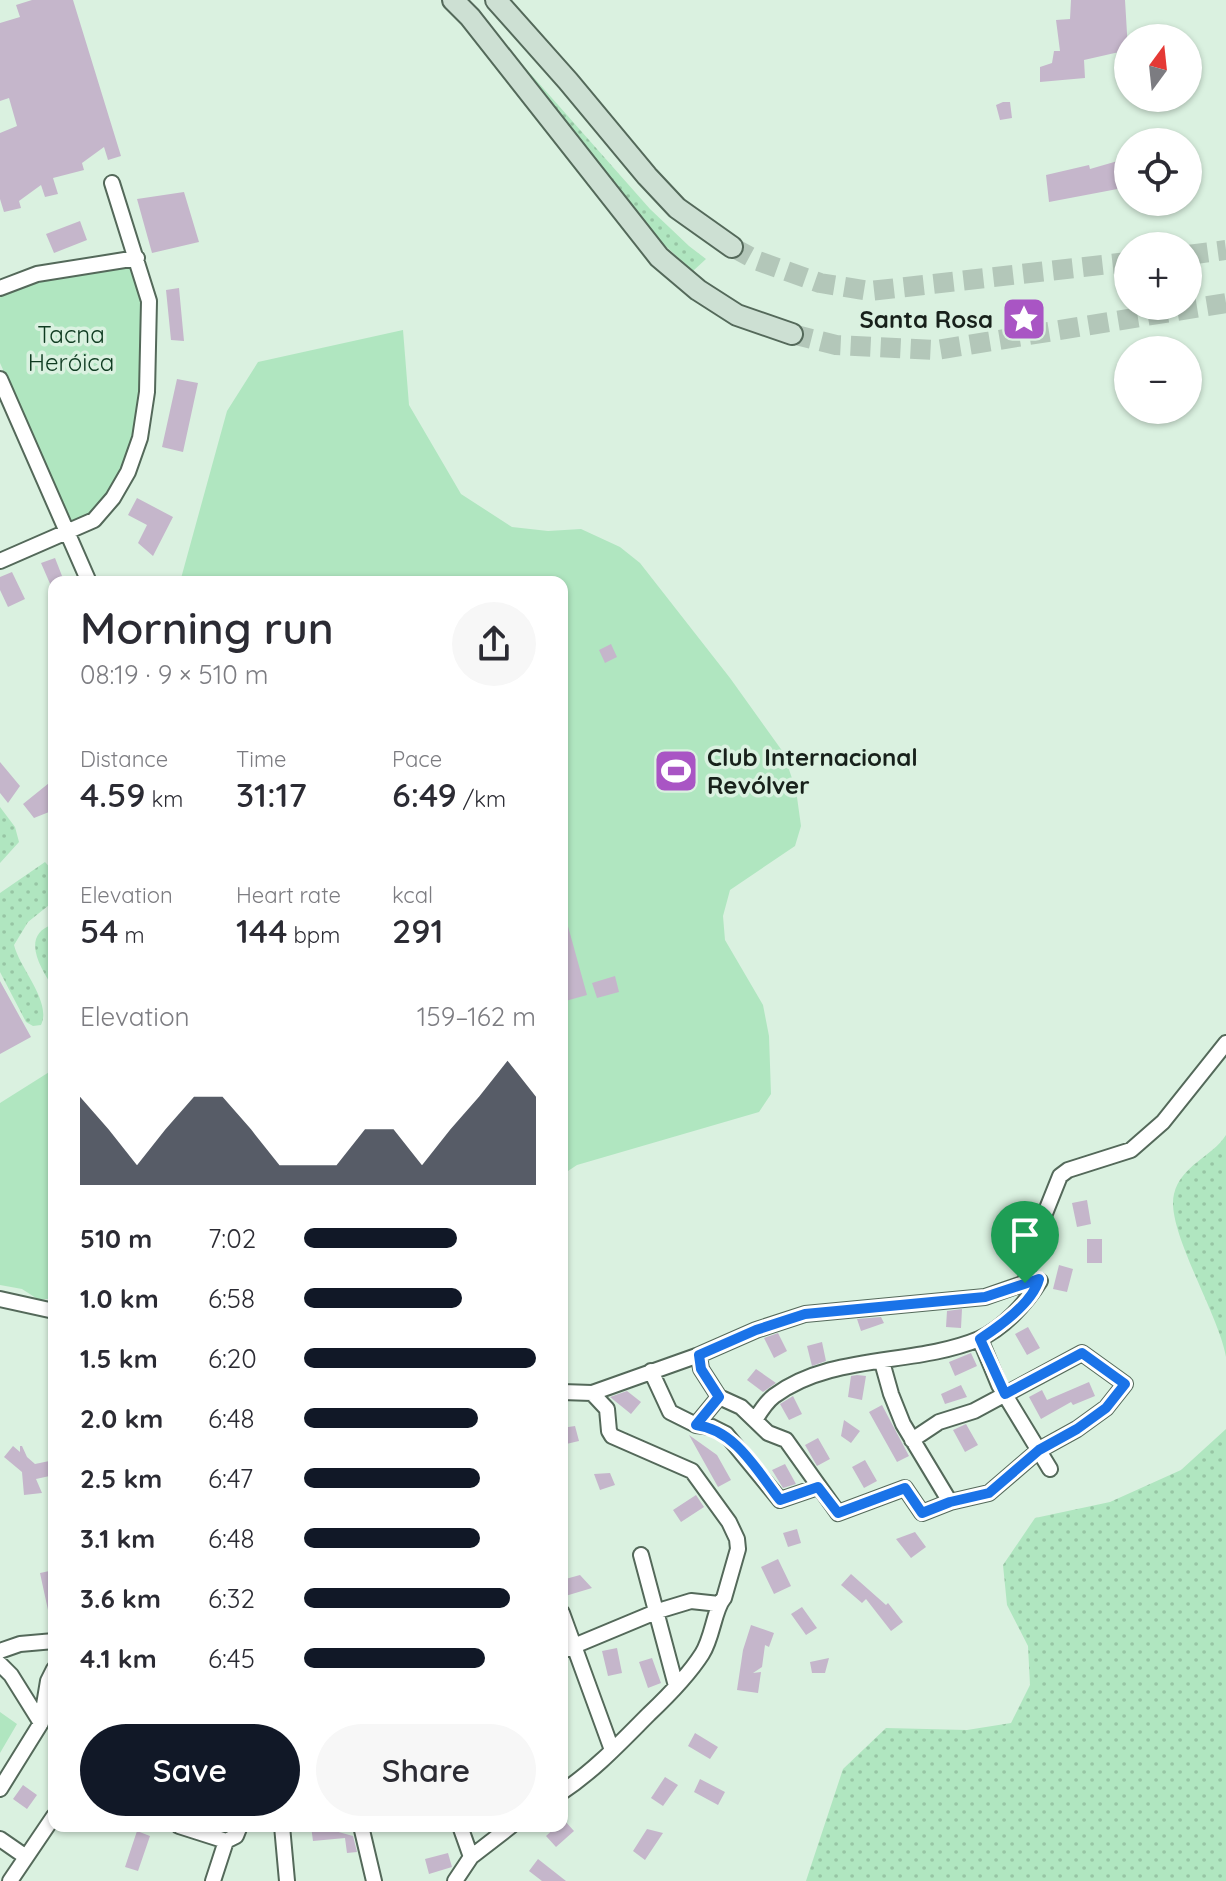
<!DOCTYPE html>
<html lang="en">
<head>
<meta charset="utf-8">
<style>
	body { margin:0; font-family:Quicksand,sans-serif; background:#f7f7f7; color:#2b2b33; height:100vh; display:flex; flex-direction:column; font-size:30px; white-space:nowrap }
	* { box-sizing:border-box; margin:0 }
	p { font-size:26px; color:#7c7c81 }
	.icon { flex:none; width:44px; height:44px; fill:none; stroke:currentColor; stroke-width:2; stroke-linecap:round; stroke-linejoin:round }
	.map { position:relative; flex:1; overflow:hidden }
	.panel { position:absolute; left:48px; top:576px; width:520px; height:1256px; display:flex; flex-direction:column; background:#fff; border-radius:16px; box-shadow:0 2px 6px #0004 }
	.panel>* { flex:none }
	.needle { width:52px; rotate:15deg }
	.buttons { position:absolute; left:1114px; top:24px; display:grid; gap:16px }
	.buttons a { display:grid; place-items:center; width:88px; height:88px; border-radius:50%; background:#fff; box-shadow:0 2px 6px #0004; font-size:40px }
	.pin { position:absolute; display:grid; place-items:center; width:68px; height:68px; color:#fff; margin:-82px -34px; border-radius:50% 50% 50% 0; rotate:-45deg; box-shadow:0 0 8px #0007 }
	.pin .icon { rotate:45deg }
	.round { display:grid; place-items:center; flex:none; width:84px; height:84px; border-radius:42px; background:#f7f7f7 }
	.overview { display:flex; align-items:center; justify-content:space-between; height:136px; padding:0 32px }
	h1 { font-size:44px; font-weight:600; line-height:60px }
	.stats { display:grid; grid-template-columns:repeat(3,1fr); gap:12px; height:136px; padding:8px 32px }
	.stats div { display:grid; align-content:center }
	.stats b { font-size:34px; font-weight:600 }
	.stats small { font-size:22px; font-weight:400 }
	.stats p { font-size:22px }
	.chart { height:224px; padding:16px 32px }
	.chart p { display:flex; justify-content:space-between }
	.chart svg { width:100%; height:144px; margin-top:8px; fill:#111827; opacity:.7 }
	.primary-button { display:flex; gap:16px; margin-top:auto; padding:16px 32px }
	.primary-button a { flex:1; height:92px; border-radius:48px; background:#111827; color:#fff; font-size:32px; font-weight:600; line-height:92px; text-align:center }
	.primary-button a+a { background:#f7f7f7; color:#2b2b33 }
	ul { padding:0 32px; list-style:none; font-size:26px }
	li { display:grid; grid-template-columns:128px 96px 1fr; align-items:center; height:60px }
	li i { height:20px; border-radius:10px; background:#111827 }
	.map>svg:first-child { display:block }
</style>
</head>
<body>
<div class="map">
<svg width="1226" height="1881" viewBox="0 0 1226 1881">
	<defs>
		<pattern id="grass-dots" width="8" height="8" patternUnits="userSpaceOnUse" patternTransform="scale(2)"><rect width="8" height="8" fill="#b0e6c0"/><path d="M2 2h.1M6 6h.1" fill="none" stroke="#97c5a4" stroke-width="1.8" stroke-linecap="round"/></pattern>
	</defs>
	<rect width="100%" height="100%" fill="#daf1e0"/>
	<path fill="url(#grass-dots)" d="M 513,54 L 650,209 L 689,246 L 706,259 L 693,271 L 660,241 L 513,61 Z
		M 0,807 L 15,827 L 19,842 L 0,863 Z
		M 45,862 L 54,872 L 54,901 L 28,922 L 14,945 C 20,969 52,1002 41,1025 L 33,1026 L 26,1022 L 0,972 L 0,893 Z
		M 54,924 L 54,989 C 41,969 19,935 54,924 Z
		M 1226,1135 L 1226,1357 C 1219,1314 1165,1229 1174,1194 C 1181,1165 1212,1157 1226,1135 Z
		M 1226,1429 L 1226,1881 L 806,1881 L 843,1769 L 886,1728 L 967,1730 L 1011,1723 L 1030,1685 L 1028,1646 L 1007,1605 L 1003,1565 L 1035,1518 L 1110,1502 L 1181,1470 Z"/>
	<path fill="#b0e6c0" d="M 134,264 C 138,277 143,292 144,306 C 146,370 139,491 73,524 L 0,363 L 0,295 L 41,282 Z
		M 403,330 L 409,405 L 461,494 L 512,527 L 548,531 L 581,529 L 620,547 L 640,563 L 730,678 L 783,752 L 796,790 L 801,826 L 795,846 L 730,890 L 723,916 L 725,940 L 763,1005 L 769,1036 L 771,1094 L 759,1112 L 577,1165 L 562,1175 L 562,582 L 180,582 L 227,411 L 258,362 Z
		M 54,1069 L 54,1298 L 39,1300 L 22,1289 L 0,1285 L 0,1103 Z
		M 0,1712 L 17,1724 L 0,1753 Z"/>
	<path fill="#c5b6cb" d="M 32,0 L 73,0 L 121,156 L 108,160 L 104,147 L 82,163 L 84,170 L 53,178 L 58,194 L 45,197 L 41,185 L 19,201 L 21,208 L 4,212 L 0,199 L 0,133 L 17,126 L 9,98 L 0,101 L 0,23 L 20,17 L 16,5 Z
		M 1071,0 L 1125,0 L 1128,50 L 1084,60 L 1085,78 L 1040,82 L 1040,67 L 1052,63 L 1054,51 L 1060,51 L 1056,20 L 1070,19 Z
		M 1003,102 L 1010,102 L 1012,118 L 1000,120 L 996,105 Z
		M 1128,158 L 1128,187 L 1049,202 L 1046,175 L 1089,165 L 1090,169 Z
		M 184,192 L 199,242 L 152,253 L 137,199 Z
		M 80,221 L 87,240 L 54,253 L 46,234 Z
		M 179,288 L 184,341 L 171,340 L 166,290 Z
		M 177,379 L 198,383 L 183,452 L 162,447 Z
		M 137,498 L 173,517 L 153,556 L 138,543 L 147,525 L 128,515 Z
		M 55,558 L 64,581 L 54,582 L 51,586 L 41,563 Z
		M 12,572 L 25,599 L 8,607 L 0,590 L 0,577 Z
		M 611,644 L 617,657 L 605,663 L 599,650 Z
		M 0,762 L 20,786 L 8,803 L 0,793 Z
		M 54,779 L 54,810 L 34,818 L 23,804 Z
		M 566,919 L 587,995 L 562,1002 L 562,920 Z
		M 615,976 L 619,992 L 597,998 L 592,983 Z
		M 0,981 L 31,1037 L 0,1054 Z
		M 1087,1200 L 1091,1224 L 1077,1227 L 1072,1203 Z
		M 1087,1239 L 1102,1239 L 1102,1263 L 1087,1263 Z
		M 1059,1265 L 1073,1269 L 1067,1292 L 1053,1289 Z
		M 962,1309 L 961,1328 L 946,1327 L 947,1311 Z
		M 881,1317 L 884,1323 L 861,1331 L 857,1319 Z
		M 1028,1327 L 1040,1348 L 1027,1355 L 1015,1334 Z
		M 778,1333 L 787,1351 L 774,1358 L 764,1338 Z
		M 822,1342 L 826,1361 L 812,1366 L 807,1346 Z
		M 971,1353 L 977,1366 L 955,1376 L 949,1362 Z
		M 756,1369 L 776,1383 L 763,1392 L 747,1380 Z
		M 857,1375 L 866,1376 L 862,1400 L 848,1397 L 851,1376 Z
		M 1089,1382 L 1095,1396 L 1073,1405 L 1071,1402 L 1041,1419 L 1029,1397 L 1042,1390 L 1047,1400 Z
		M 961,1385 L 967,1397 L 945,1404 L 941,1394 Z
		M 627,1391 L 641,1402 L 631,1414 L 610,1397 Z
		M 793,1396 L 802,1414 L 789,1420 L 780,1404 Z
		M 882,1405 L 909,1456 L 897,1462 L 869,1412 Z
		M 844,1420 L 860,1431 L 851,1443 L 841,1436 Z
		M 966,1424 L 978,1445 L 965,1452 L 953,1430 Z
		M 575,1426 L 579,1441 L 562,1445 L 562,1428 Z
		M 689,1435 L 717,1455 L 731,1480 L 718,1487 Z
		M 818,1438 L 830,1459 L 817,1466 L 805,1445 Z
		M 13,1446 L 20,1452 L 20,1446 L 22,1446 L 27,1457 L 35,1464 L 54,1460 L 54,1475 L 36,1479 L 42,1493 L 24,1495 L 22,1472 L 4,1457 Z
		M 865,1460 L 877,1481 L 864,1488 L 852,1467 Z
		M 785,1464 L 796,1484 L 783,1488 L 772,1470 Z
		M 610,1473 L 615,1485 L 600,1490 L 594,1474 Z
		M 696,1495 L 704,1507 L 681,1522 L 673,1510 Z
		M 797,1529 L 801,1543 L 788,1547 L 783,1533 Z
		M 915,1532 L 926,1547 L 911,1558 L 896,1539 Z
		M 778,1559 L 791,1586 L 774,1594 L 761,1567 Z
		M 54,1570 L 54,1609 L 48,1610 L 40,1573 Z
		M 851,1574 L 886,1605 L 888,1603 L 903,1622 L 891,1631 L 866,1599 L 862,1603 L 841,1585 Z
		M 580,1575 L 592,1588 L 562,1597 L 562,1580 Z
		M 802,1607 L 817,1628 L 806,1635 L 791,1614 Z
		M 751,1625 L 774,1633 L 769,1647 L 765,1645 L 762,1667 L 753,1673 L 761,1672 L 758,1693 L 737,1690 L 743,1650 Z
		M 617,1648 L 622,1673 L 608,1676 L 602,1651 Z
		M 652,1658 L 661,1683 L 648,1688 L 639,1662 Z
		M 829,1658 L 825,1673 L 812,1673 L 810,1662 Z
		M 695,1733 L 718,1747 L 710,1759 L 688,1746 Z
		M 665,1777 L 678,1785 L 663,1806 L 651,1798 Z
		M 700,1779 L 725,1792 L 718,1805 L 694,1792 Z
		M 23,1785 L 37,1795 L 27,1809 L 13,1799 Z
		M 564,1820 L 574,1831 L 556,1847 L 546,1836 L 557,1826 L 562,1826 Z
		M 311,1826 L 324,1826 L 324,1828 L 353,1836 L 357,1852 L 347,1853 L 345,1838 L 313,1841 Z
		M 647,1829 L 663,1833 L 645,1860 L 633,1851 Z
		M 137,1831 L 150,1836 L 138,1871 L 125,1867 Z
		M 448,1853 L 452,1867 L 429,1874 L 425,1859 Z
		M 538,1859 L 566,1881 L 542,1881 L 529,1871 Z"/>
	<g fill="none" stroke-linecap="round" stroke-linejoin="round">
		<path stroke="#b3c7b9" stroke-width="20" stroke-dasharray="20 10" stroke-linecap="butt" d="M 732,247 L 758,261 L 820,283 L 870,291 L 1128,262
			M 1188,255 L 1226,250
			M 792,334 L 836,345 L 937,350 L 1226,303"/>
		<g stroke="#54695a" stroke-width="18">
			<path id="street" d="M 0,288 L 37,274 L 137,258
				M 0,379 L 89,582
				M 0,561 L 94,520 L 113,498 L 128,472 L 140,438 L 147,392 L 149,301 L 112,183
				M 0,1299 L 54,1311
				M 980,1339 L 999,1385 L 1050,1469
				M 699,1355 L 701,1369 L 719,1397 L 741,1407 L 768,1433 L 786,1440 L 838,1513 L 905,1488 L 922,1513 L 950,1502 L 989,1493 L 1039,1450 L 1077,1429 L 1106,1408 L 1125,1384 L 1082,1353 L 974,1411 L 939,1422 L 912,1440
				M 882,1362 L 891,1394 L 903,1424 L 950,1502
				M 651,1371 L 670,1412 L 696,1425 L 712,1427 L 726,1434 L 780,1500 L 818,1487
				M 562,1392 L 592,1393 L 699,1355 L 756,1330 L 805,1314 L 985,1297 L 1025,1283 L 1036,1236 L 1060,1176 L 1068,1170 L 1131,1150 L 1163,1122 L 1226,1043
				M 755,1420 C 760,1412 766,1402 774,1396 C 832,1353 914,1366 979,1339 C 1004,1328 1026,1303 1040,1281 L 1025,1283
				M 696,1425 L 719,1397
				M 641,1555 L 676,1686
				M 562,1613 L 612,1750
				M 0,1651 L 20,1644 L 54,1641
				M 562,1651 L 658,1611 L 691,1601 L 719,1604
				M 0,1664 L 11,1675 L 41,1723 L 0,1789
				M 41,1723 L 48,1681 L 54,1669
				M 562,1792 C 595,1770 621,1742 649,1714 C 668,1696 688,1676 702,1654 C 713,1637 714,1609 724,1598 L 738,1549 L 737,1539 L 729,1522 L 692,1471 L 612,1436 L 609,1431 L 607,1409 L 592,1393
				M 179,1826 L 226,1841
				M 282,1826 L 287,1881
				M 361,1826 L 374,1881
				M 460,1826 L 471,1857
				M 0,1839 L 26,1857
				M 226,1841 L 236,1836 L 240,1826
				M 10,1881 L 54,1816
				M 213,1881 L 226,1841
				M 455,1881 L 471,1857 L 511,1826"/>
		</g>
		<g stroke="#54695a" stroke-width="24">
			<path id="secondary" d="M 453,0 L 470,17 L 659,257 L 698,290 L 737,315 L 792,334
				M 496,0 L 568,81 L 647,176 L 677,208 L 732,247"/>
		</g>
		<use href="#street" stroke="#fff" stroke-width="14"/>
		<use href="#secondary" stroke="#cde0d3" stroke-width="20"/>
	</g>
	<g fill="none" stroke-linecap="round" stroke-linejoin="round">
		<g stroke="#fff" stroke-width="16">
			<path id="route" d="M 1039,1279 C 1033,1302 1000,1326 980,1339 L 1005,1394 L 1082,1353 L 1125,1384 L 1106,1408 L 1077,1429 L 1039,1450 L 989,1493 L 950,1502 L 922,1513 L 905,1488 L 838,1513 L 818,1487 L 780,1500 C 757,1471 736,1430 696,1425 L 719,1397 L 701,1369 L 699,1355 L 756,1330 L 805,1314 L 985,1297 Z"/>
		</g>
		<use href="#route" stroke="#1a73e8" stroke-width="10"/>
	</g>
	<defs>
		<g id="sight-square" transform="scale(2.3)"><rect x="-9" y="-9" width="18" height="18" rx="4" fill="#a955c4" stroke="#daf1e0"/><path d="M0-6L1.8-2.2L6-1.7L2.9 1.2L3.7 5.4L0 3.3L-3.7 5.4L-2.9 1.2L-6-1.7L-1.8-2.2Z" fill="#fff"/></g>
		<g id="stadium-square" transform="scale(2.3)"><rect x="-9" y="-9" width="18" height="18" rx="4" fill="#a955c4" stroke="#daf1e0"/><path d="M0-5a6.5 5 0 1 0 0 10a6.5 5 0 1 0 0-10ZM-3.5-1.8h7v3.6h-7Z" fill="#fff"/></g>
	</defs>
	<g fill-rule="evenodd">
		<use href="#sight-square" x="1024" y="319"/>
		<use href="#stadium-square" x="676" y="771"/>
	</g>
	<g text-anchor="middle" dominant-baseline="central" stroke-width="7" stroke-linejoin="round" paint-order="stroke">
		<g font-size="24" font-weight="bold" fill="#18211b" stroke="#daf1e0" text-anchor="end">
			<text x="993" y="319">Santa Rosa</text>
			<text x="707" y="757" text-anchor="start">Club Internacional<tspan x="707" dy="28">Revólver</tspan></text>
		</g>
		<g font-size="24" fill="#0f3b21" stroke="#daf1e0">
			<text x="71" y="334">Tacna<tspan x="71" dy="28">Heróica</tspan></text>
		</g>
	</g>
</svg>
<div class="buttons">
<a><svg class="needle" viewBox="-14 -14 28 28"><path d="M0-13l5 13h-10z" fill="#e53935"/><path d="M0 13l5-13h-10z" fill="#7c7c81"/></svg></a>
<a><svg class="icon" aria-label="locate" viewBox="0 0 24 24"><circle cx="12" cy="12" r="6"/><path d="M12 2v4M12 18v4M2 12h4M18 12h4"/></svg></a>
<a>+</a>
<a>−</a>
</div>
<div class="pin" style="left:1025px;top:1283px;background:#1e9e55"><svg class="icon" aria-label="arrive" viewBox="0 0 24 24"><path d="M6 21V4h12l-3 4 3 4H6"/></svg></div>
<section class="panel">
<div class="overview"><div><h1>Morning run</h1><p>08:19 · 9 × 510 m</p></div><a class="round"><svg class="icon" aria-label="share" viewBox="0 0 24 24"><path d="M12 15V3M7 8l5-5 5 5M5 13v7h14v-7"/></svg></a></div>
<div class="stats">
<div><p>Distance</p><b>4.59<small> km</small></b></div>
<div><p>Time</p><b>31:17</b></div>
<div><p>Pace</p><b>6:49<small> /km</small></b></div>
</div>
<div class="stats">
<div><p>Elevation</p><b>54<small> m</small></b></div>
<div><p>Heart rate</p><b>144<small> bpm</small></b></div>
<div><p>kcal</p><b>291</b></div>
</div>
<div class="chart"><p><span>Elevation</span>159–162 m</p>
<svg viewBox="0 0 160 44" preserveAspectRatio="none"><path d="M0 44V17L10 27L20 38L30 27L40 17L50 17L60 27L70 38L80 38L90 38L100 27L110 27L120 38L130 27L140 17L150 6L160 17V44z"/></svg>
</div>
<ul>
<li><b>510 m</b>7:02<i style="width:66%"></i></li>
<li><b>1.0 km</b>6:58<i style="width:68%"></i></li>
<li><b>1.5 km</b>6:20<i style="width:100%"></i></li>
<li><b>2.0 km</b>6:48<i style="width:75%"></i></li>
<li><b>2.5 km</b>6:47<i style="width:76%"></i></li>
<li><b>3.1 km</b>6:48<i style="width:76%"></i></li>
<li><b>3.6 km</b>6:32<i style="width:89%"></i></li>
<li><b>4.1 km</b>6:45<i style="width:78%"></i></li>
</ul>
<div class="primary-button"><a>Save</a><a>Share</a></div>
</section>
</div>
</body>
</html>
